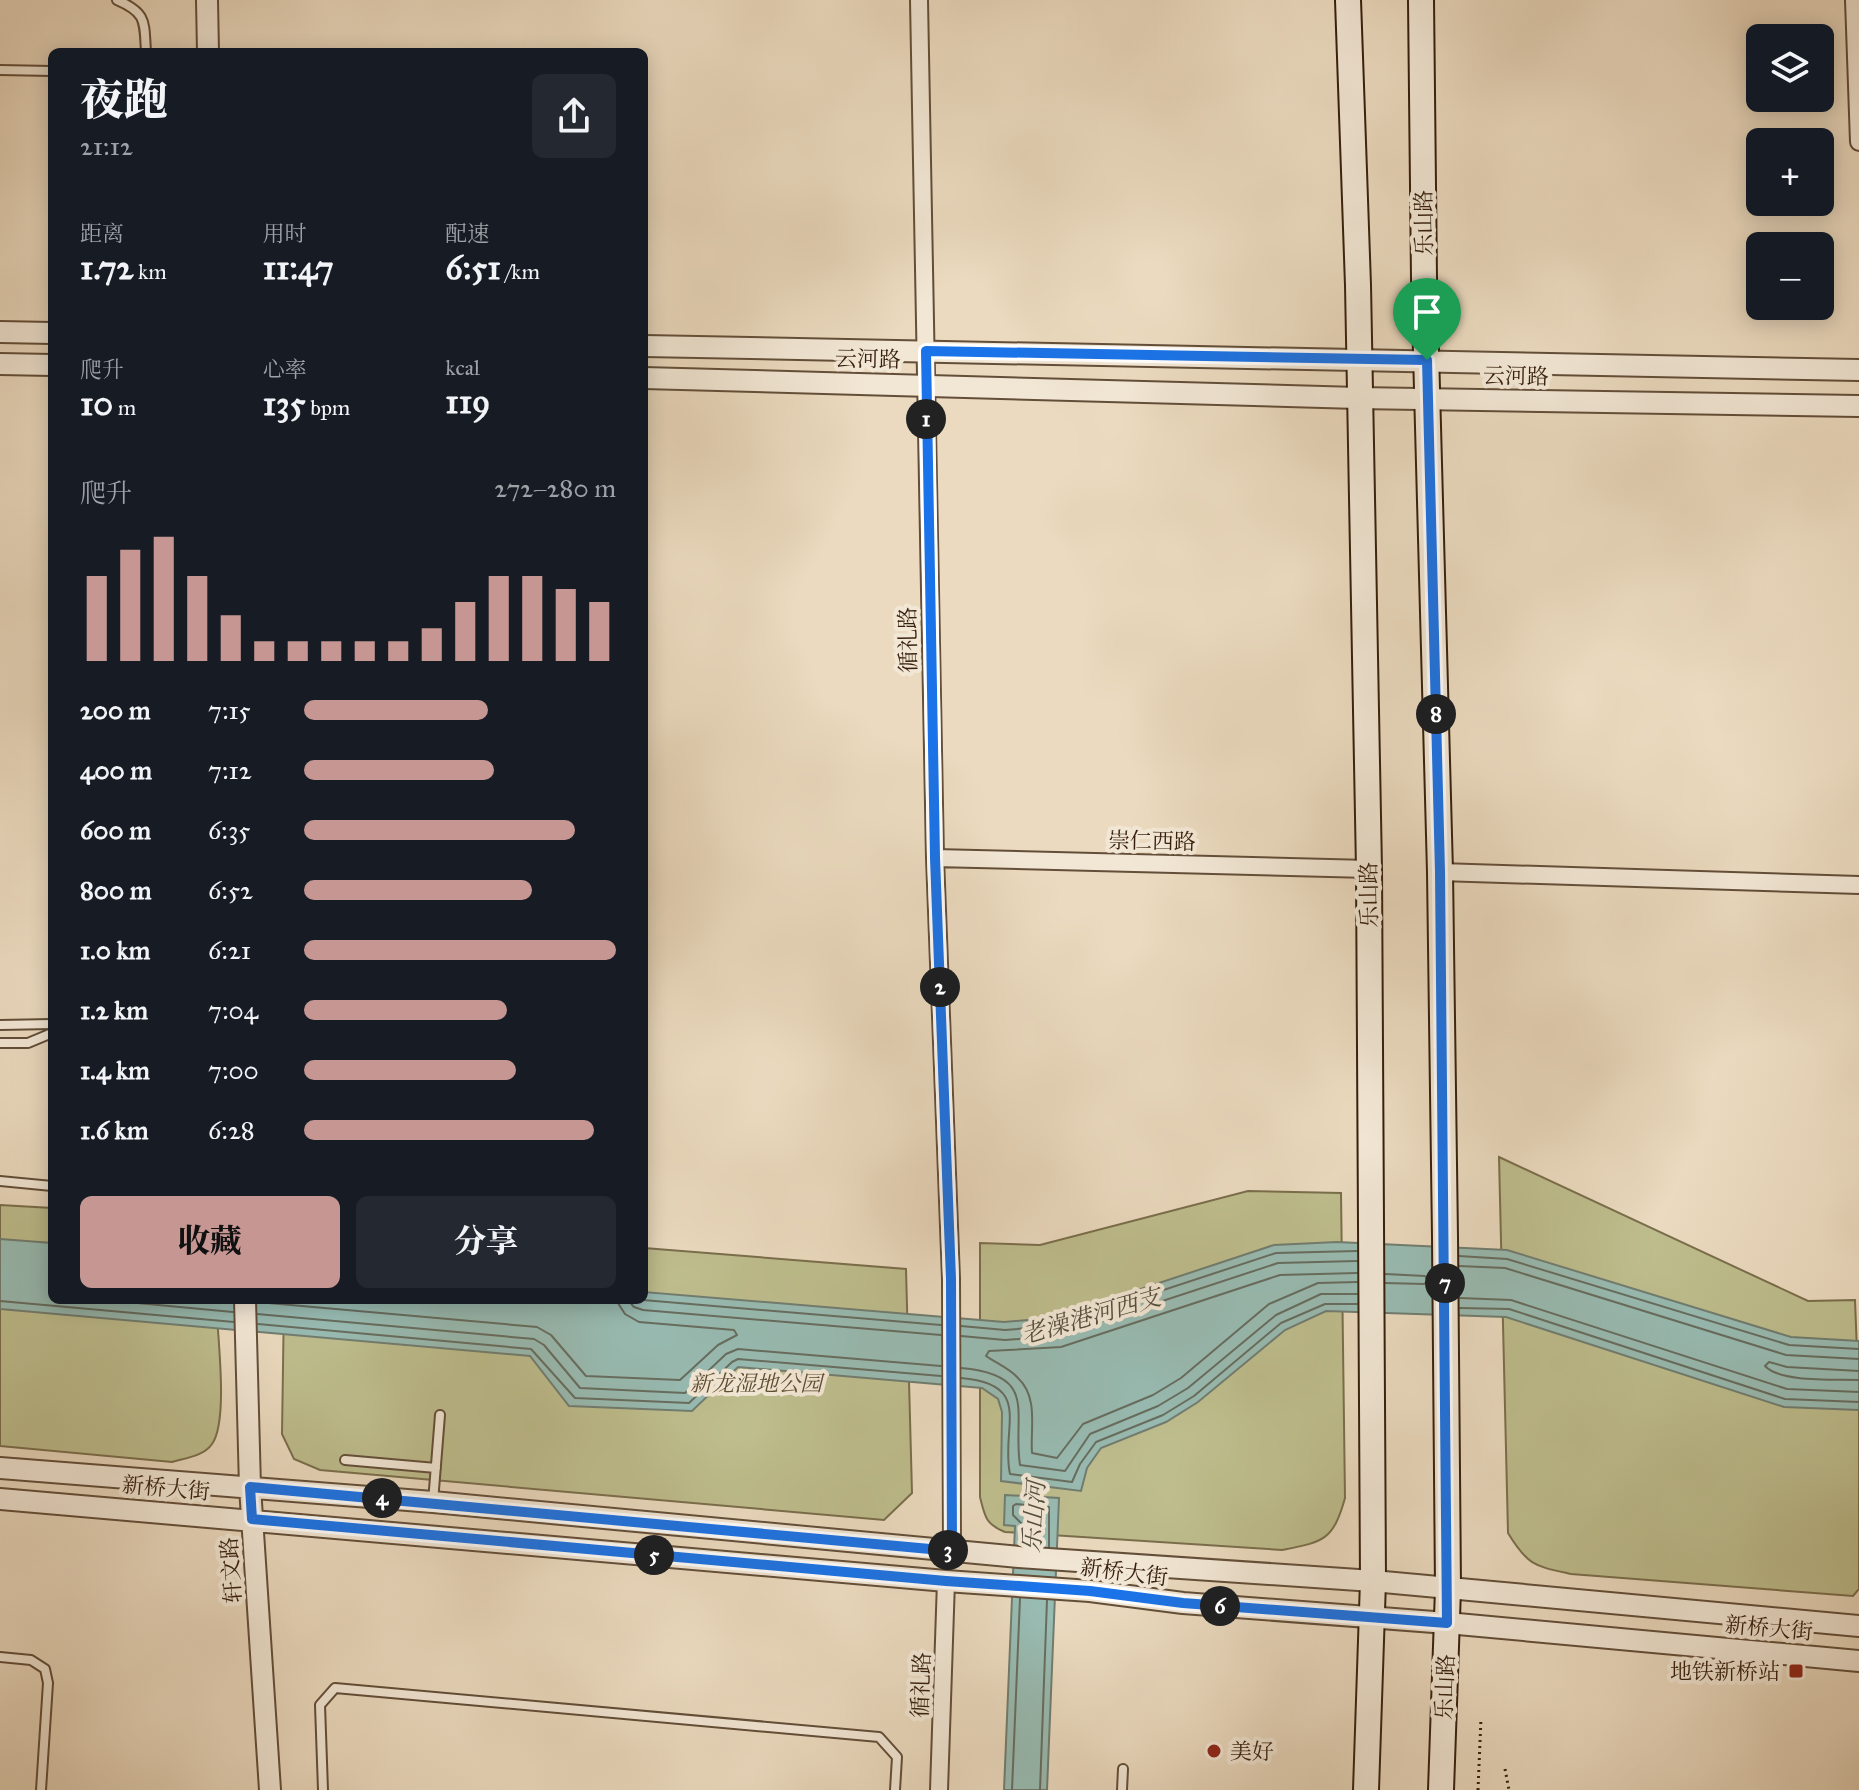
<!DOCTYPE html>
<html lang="zh">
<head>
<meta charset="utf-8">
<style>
	body { margin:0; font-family:"IM FELL Great Primer","Noto Serif SC",serif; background:#242831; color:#f1f3f6; height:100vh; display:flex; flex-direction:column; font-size:30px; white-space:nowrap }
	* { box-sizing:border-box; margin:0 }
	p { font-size:26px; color:#9ea1a6 }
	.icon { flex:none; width:44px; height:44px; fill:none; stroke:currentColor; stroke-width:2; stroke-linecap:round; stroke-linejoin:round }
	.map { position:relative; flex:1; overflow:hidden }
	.panel { position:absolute; left:48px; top:48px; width:600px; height:1256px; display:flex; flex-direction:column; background:#171b24; border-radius:12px; box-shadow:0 4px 20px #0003 }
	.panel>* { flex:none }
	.tools { position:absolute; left:1746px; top:24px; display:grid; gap:16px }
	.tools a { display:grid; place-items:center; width:88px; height:88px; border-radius:12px; background:#171b24; box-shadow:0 4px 20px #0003; font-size:40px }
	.pin { position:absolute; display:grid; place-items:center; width:68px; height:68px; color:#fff; margin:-82px -34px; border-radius:50% 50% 50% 0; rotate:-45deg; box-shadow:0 0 8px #0007 }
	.pin .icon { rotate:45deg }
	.km { position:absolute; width:40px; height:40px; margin:-20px; border-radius:50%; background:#222; color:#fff; font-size:22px; line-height:40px; text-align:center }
	.round { display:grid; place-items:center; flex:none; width:84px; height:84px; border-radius:12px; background:#242831 }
	.overview { display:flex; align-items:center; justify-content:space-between; height:136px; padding:0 32px }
	h1 { font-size:44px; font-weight:800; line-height:60px }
	.figures { display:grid; grid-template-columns:repeat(3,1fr); gap:12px; height:136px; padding:8px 32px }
	.figures div { display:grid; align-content:center }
	.figures b { font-size:34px; font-weight:800 }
	.figures small { font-size:22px; font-weight:400 }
	.figures p { font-size:22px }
	.chart { height:224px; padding:16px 32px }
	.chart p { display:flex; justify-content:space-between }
	.chart svg { width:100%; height:144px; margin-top:8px; stroke:#c59692; stroke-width:6 }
	.action { display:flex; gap:16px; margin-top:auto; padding:16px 32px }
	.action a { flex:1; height:92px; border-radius:12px; background:#c59692; color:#111; font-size:32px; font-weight:800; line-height:92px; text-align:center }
	.action a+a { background:#242831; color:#f1f3f6 }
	ul { padding:0 32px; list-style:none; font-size:26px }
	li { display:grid; grid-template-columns:128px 96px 1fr; align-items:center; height:60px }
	li i { height:20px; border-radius:10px; background:#c59692 }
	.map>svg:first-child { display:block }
</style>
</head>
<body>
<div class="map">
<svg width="1859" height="1790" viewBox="0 0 1859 1790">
	<rect width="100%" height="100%" fill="#ebdabf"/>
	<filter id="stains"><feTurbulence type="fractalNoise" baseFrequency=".0025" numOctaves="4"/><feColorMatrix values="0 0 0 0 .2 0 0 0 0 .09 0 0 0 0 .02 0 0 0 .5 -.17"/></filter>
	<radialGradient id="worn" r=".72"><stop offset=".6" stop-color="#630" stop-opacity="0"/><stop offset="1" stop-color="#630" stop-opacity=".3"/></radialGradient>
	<path fill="#bebd8d" stroke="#7a6e4c" stroke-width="2" d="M 1499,1157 L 1808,1301 L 1855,1300 L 1859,1404 L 1859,1589 L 1853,1596 L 1571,1574 C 1535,1566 1528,1566 1508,1533 Z
		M 1248,1191 L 1341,1193 L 1345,1498 C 1333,1541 1323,1542 1282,1550 L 1005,1532 C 985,1524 985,1516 980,1497 L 980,1243 L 1040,1245 Z
		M 0,1205 L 52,1208 L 52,1300 L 216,1300 C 217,1332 229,1420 212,1444 C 204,1456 186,1458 172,1462 L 0,1446 Z
		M 644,1248 L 906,1269 L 912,1493 L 884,1520 L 320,1470 L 294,1459 L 282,1434 L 284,1300 L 644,1300 Z"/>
	<path fill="#98bbb2" stroke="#717d70" stroke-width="2" d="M 0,1239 L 52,1243 L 52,1300 L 644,1300 L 644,1292 L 1004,1322 L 1053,1318 L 1274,1245 L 1337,1242 L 1507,1250 L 1791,1337 L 1859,1341 L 1859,1410 L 1784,1407 L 1506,1317 L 1326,1311 L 1285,1330 L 1198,1402 L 1166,1422 L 1101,1448 L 1087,1468 L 1081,1491 L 1001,1481 L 1002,1412 L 998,1399 L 982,1388 L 738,1367 L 692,1411 L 569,1406 L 530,1356 L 0,1309 Z
		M 1005,1495 L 1059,1498 L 1047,1790 L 1004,1790 L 1015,1526 L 1004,1525 Z"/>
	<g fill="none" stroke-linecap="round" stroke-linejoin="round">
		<path stroke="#676d5f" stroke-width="2" d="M 1459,1256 L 1507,1259 L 1789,1345 L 1859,1349
			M 1459,1266 L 1505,1268 L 1786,1355 L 1859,1359
			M 1357,1273 L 1280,1275 L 1061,1347 L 989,1351 L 986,1356 C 996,1363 1009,1368 1018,1378 C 1039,1398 1030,1429 1032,1453 L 1057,1458 L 1083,1424 L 1153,1395 L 1181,1378 L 1269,1304 L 1318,1283 L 1357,1282
			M 1385,1274 L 1425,1276 L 1428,1281 L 1424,1284 L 1385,1283
			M 1460,1298 L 1511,1300 L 1787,1389 L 1859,1392
			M 105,1300 L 233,1312
			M 628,1300 L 634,1307 L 643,1310 L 941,1335
			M 643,1300 L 941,1325
			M 0,1301 L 234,1322
			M 257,1302 L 537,1327 L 551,1335 L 586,1376 L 680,1380 L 718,1345 L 737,1335 L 734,1330 L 639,1322 L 625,1314 L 616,1300
			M 1460,1308 L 1509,1309 L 1785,1399 L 1859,1402
			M 257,1314 L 534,1339 L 544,1345 L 580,1388 L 685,1393 L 726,1354 L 738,1349 L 941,1366
			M 258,1324 L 531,1349 L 575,1398 L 689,1403 L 732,1362 L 738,1359 L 941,1376
			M 961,1326 L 1005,1330 L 1054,1326 L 1276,1253 L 1357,1251
			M 961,1336 L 1005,1340 L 1056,1336 L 1278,1263 L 1357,1261
			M 961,1368 C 1040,1375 1012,1413 1020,1465 L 1065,1471 L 1090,1434 L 1158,1406 L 1188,1388 L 1276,1315 L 1321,1294 L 1357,1294
			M 1859,1371 L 1787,1367 L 1769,1362 L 1765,1366 C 1781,1383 1835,1379 1859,1380
			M 961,1378 C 1035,1384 1000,1428 1010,1474 L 1072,1482 L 1080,1464 L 1096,1442 L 1163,1415 L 1194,1396 L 1281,1323 L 1325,1304 L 1357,1304
			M 1022,1545 L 1022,1524 L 1013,1515 L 1013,1506 L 1016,1504 L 1049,1507 L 1049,1547
			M 1012,1790 L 1020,1598
			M 1040,1790 L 1047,1600"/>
		<g stroke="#634e39" stroke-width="12">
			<path id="service" d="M 117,0 C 147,13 144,21 146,52
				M 0,70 L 52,71
				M 0,1025 L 52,1024
				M 0,1043 L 28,1043 L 52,1033
				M 0,1181 L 52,1186
				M 345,1460 L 436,1468
				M 433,1502 L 440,1415
				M 0,1657 L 31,1660 L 45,1669 L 48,1683 L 41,1790
				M 323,1790 L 320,1705 L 335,1688 L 879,1737 L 897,1757 L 895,1790
				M 1122,1790 L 1123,1769"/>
		</g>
		<g stroke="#634e39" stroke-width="20">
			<path id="minor" d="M 919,0 L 935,858 L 951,1279 L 952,1551
				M 1854,0 L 1859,142
				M 935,858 L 1369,869
				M 1440,872 L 1859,885
				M 939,1790 L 946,1581"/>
		</g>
		<g stroke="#634e39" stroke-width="24">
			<path id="tertiary" d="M 207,0 L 208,52
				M 0,332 L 52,333
				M 644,346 L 1859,370
				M 0,364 L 52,365
				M 644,378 L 1358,398 L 1859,406
				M 245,1300 L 250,1487 L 270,1790
				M 0,1468 L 433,1502 L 1019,1557 L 1373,1581 L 1859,1626
				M 0,1499 L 946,1581 L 1090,1591 L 1183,1603 L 1447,1623 L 1859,1661"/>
		</g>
		<g stroke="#361f0c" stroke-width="28">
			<path id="secondary" d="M 1348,0 L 1358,285 L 1369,869 L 1373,1581 L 1366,1790
				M 1421,0 L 1424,278 L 1440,872 L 1445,1237 L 1448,1589 L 1441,1790"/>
		</g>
		<path stroke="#361f0c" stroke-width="3" stroke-dasharray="2 4" stroke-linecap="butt" d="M 1505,1769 L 1509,1790
			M 1478,1790 L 1481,1718"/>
		<use href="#service" stroke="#f2e7d5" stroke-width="8"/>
		<use href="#minor" stroke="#f2e7d5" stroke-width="16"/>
		<use href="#tertiary" stroke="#f2e7d5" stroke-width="20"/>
		<use href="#secondary" stroke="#f2e7d5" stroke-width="24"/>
	</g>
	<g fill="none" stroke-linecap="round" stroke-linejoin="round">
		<g stroke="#fff" stroke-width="16">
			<path id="route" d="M 926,351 L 1427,360 L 1440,872 L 1447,1623 L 1183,1603 L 1090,1591 L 946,1581 L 252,1519 L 250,1487 L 952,1551 L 951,1279 L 935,858 Z"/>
		</g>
		<use href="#route" stroke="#1a73e8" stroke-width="10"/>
	</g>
	<g fill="#8f2418" stroke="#f2e7d5" stroke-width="3">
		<rect x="1788" y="1663" width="16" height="16" rx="4"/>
		<circle cx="1214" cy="1751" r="8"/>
	</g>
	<g text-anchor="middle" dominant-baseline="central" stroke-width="8" stroke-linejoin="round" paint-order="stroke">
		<g font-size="22" fill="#361f0c" stroke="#f2e7d5">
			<text transform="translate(1424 223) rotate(-91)">乐山路</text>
			<text transform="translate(868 359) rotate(1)">云河路</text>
			<text transform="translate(1516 376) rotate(1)">云河路</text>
			<text transform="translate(908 640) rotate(-91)">循礼路</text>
			<text transform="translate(1152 841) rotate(1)">崇仁西路</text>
			<text transform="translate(1369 895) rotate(-91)">乐山路</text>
			<text transform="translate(166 1488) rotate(5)">新桥大街</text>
			<text transform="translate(231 1570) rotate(-94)">轩文路</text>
			<text transform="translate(1124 1572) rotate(7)">新桥大街</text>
			<text transform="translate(1769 1628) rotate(5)">新桥大街</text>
			<text transform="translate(921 1685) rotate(-88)">循礼路</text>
			<text transform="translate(1445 1687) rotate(-88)">乐山路</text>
		</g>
		<g font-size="22" font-style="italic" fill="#5f4e33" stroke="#f2e7d5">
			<text x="756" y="1383">新龙湿地公园</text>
		</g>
		<g font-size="22" fill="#361f0c" stroke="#f2e7d5" text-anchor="end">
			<text x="1780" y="1671">地铁新桥站</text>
			<text x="1230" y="1751" text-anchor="start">美好</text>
		</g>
		<g font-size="24" font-style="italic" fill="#534e3e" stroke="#f2e7d5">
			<text transform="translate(1091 1316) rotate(-16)">老澡港河西支</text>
			<text transform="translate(1034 1517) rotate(-86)">乐山河</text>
		</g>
	</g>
	<rect width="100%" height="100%" filter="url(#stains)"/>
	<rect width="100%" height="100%" fill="url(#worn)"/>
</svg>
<div class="tools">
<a><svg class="icon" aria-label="layers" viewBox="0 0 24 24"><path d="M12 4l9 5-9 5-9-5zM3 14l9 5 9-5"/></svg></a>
<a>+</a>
<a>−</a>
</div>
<div class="pin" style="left:1427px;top:360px;background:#1e9e55"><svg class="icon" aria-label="arrive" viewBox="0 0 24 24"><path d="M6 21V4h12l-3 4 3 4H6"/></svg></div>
<b class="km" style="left:926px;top:419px">1</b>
<b class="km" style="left:940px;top:987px">2</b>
<b class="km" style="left:948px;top:1550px">3</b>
<b class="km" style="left:382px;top:1498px">4</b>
<b class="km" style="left:654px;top:1555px">5</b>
<b class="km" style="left:1220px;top:1606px">6</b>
<b class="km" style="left:1445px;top:1283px">7</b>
<b class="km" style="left:1436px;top:714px">8</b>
<section class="panel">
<div class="overview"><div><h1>夜跑</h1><p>21:12</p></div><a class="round"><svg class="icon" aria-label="share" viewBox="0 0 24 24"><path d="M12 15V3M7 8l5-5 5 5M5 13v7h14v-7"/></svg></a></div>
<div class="figures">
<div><p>距离</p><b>1.72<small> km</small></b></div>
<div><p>用时</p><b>11:47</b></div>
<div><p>配速</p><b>6:51<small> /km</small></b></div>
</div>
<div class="figures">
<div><p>爬升</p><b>10<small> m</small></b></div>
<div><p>心率</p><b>135<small> bpm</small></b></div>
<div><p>kcal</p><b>119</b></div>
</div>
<div class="chart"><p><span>爬升</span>272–280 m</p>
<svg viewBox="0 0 160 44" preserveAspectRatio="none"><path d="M5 44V18M15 44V10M25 44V6M35 44V18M45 44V30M55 44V38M65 44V38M75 44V38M85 44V38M95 44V38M105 44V34M115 44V26M125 44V18M135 44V18M145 44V22M155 44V26"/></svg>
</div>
<ul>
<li><b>200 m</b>7:15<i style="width:59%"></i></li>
<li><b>400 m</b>7:12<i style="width:61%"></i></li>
<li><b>600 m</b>6:35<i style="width:87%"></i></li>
<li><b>800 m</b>6:52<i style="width:73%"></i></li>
<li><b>1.0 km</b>6:21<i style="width:100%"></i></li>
<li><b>1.2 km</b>7:04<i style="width:65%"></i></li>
<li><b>1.4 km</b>7:00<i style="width:68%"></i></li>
<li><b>1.6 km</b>6:28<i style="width:93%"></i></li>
</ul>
<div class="action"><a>收藏</a><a>分享</a></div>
</section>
</div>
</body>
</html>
